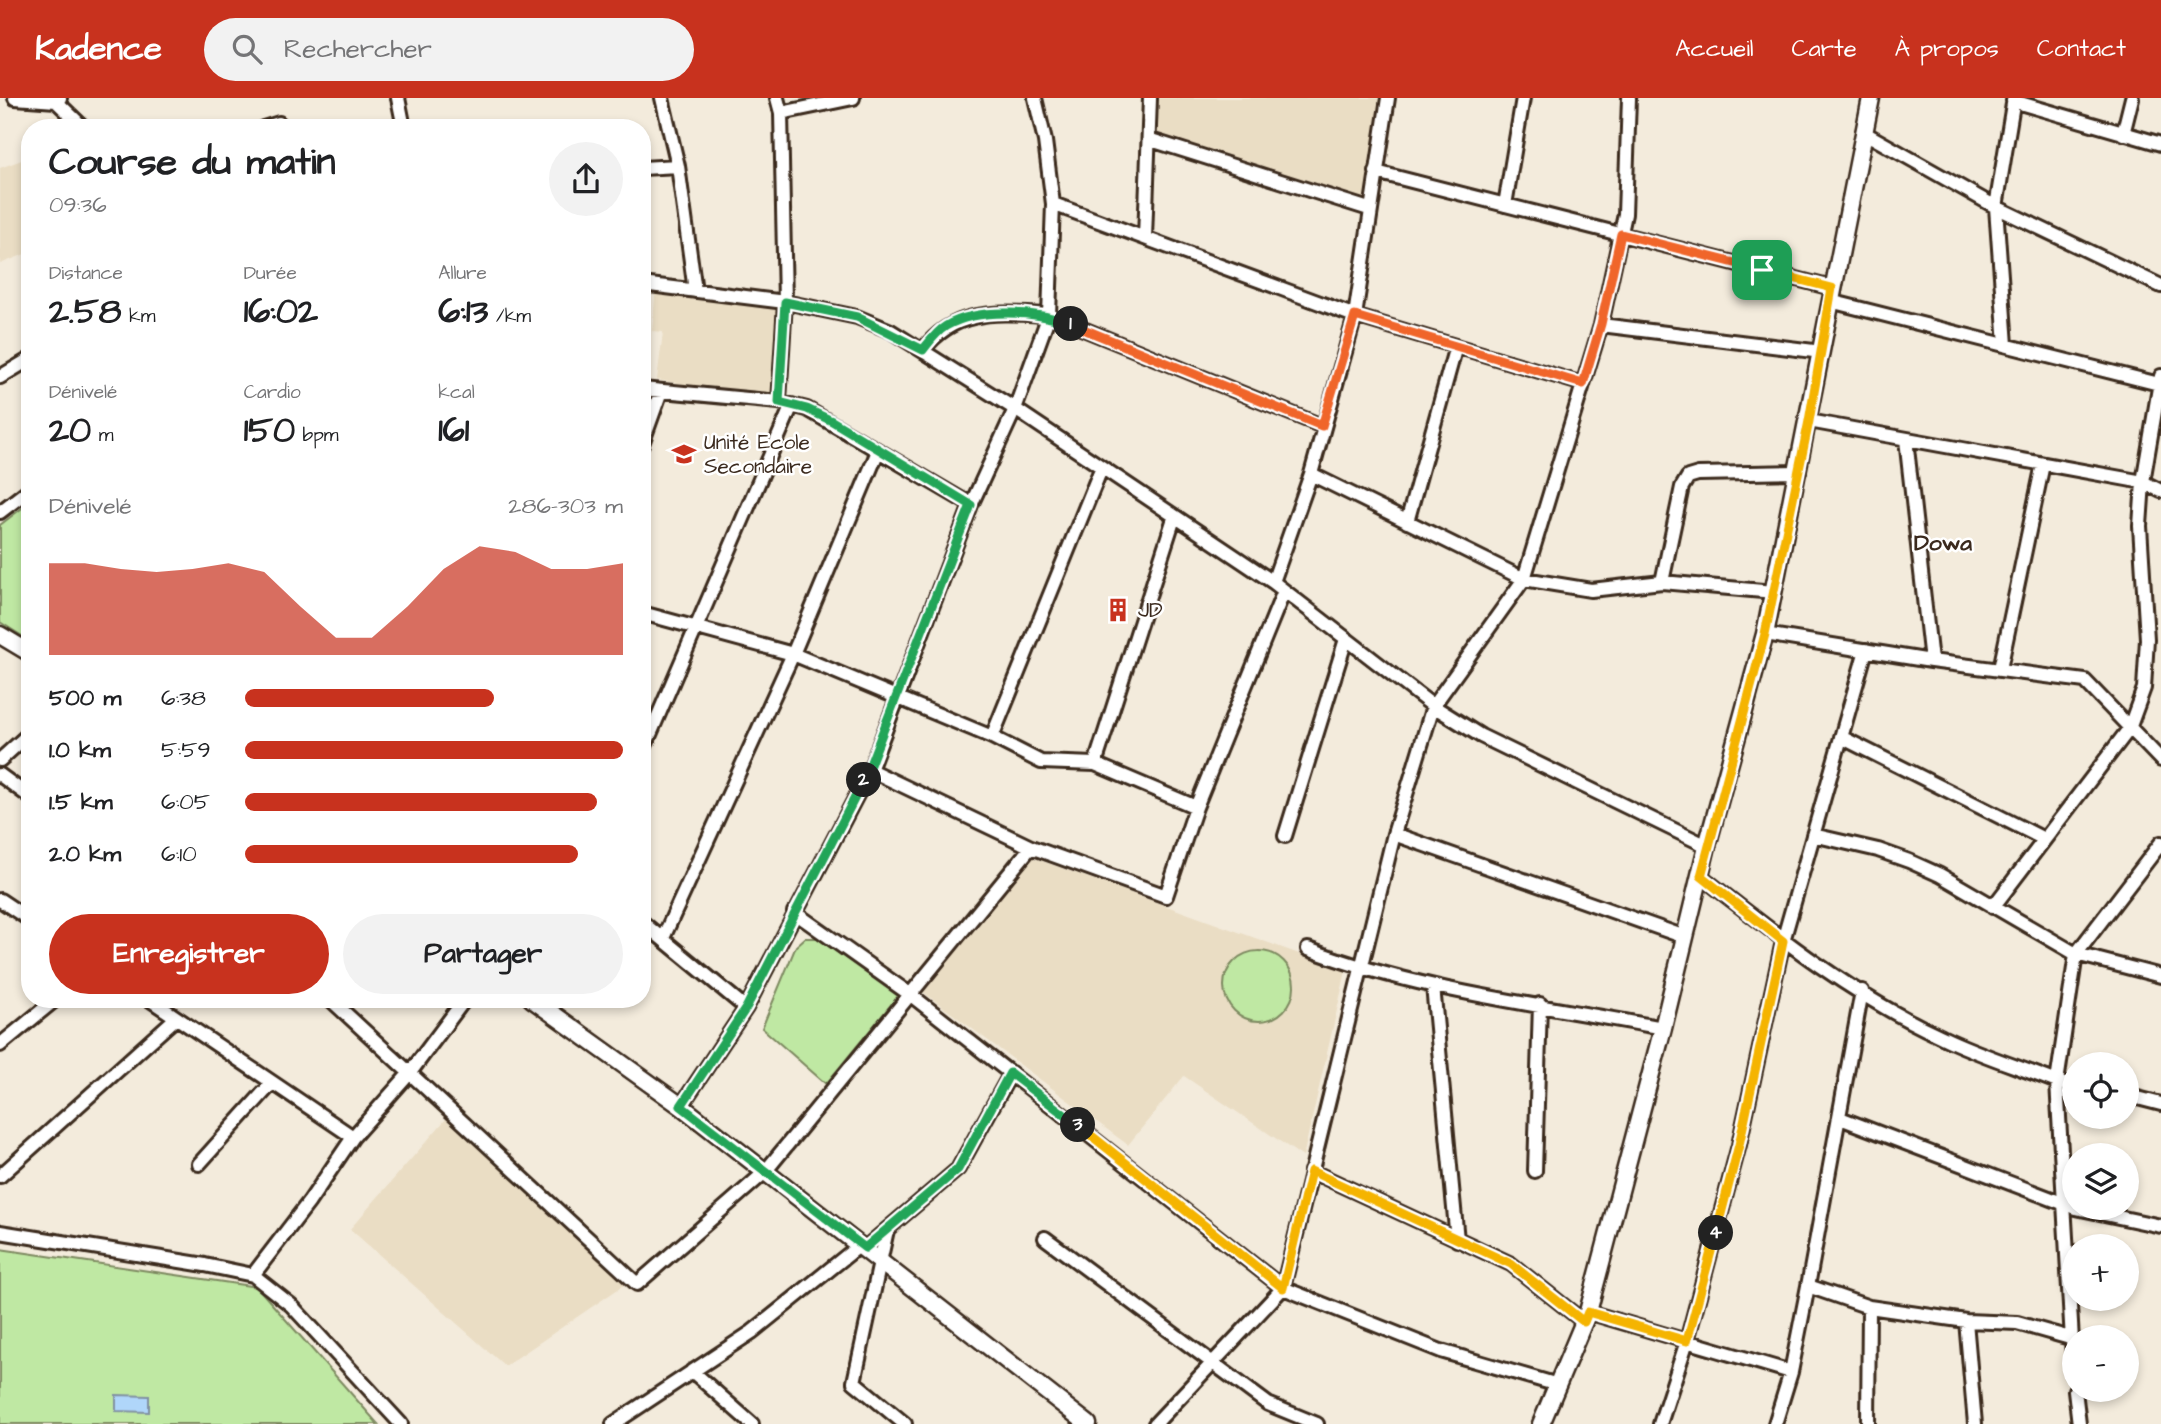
<!DOCTYPE html>
<html lang="fr">
<head>
<meta charset="utf-8">
<style>
	body { margin:0; font-family:"Architects Daughter",sans-serif; background:#f2f2f2; color:#202124; height:100vh; display:flex; flex-direction:column; font-size:26px; white-space:nowrap }
	* { box-sizing:border-box; margin:0 }
	p { font-size:23px; color:#757577 }
	.icon { flex:none; width:38px; height:38px; fill:none; stroke:currentColor; stroke-width:2; stroke-linecap:round; stroke-linejoin:round }
	.map { position:relative; flex:1; overflow:hidden }
	.details { position:absolute; left:21px; top:21px; width:630px; height:889px; display:flex; flex-direction:column; background:#fff; border-radius:28px; box-shadow:0 4px 10px #0003 }
	.details>* { flex:none }
	.buttons { position:absolute; left:2062px; top:954px; display:grid; gap:14px }
	.buttons a { display:grid; place-items:center; width:77px; height:77px; border-radius:50%; background:#fff; box-shadow:0 4px 10px #0003; font-size:35px }
	.pin { position:absolute; display:grid; place-items:center; width:60px; height:60px; color:#fff; margin:-30px; border-radius:14px; box-shadow:0 4px 10px #0006 }
	.km { position:absolute; width:35px; height:35px; margin:-18px; border-radius:50%; background:#222; color:#fff; font-size:19px; line-height:35px; text-align:center }
	.round { display:grid; place-items:center; flex:none; width:74px; height:74px; border-radius:37px; background:#f2f2f2 }
	.summary { display:flex; align-items:center; justify-content:space-between; height:119px; padding:0 28px }
	h1 { font-size:38px; font-weight:700; line-height:52px }
	.metrics { display:grid; grid-template-columns:repeat(3,1fr); gap:10px; height:119px; padding:7px 28px }
	.metrics div { display:grid; align-content:center }
	.metrics b { font-size:35px; font-weight:700 }
	.metrics small { font-size:19px; font-weight:400 }
	.metrics p { font-size:19px }
	.chart { height:196px; padding:14px 28px }
	.chart p { display:flex; justify-content:space-between }
	.chart svg { width:100%; height:126px; margin-top:7px; fill:#c8321e; opacity:.7 }
	.button { display:flex; gap:14px; margin-top:auto; padding:14px 28px }
	.button a { flex:1; height:80px; border-radius:42px; background:#c8321e; color:#fff; font-size:28px; font-weight:700; line-height:80px; text-align:center }
	.button a+a { background:#f2f2f2; color:#202124 }
	ul { padding:0 28px; list-style:none; font-size:23px }
	li { display:grid; grid-template-columns:112px 84px 1fr; align-items:center; height:52px }
	li i { height:18px; border-radius:9px; background:#c8321e }
	header { display:flex; align-items:center; gap:42px; box-sizing:border-box; height:98px; padding:0 35px; background:#c8321e; color:#fff }
	header strong { font-size:33px }
	nav { display:flex; gap:38px; margin-inline-start:auto; font-size:24px }
	.search { width:490px; height:63px; background:#f2f2f2; display:flex; align-items:center; gap:18px; box-sizing:border-box; padding:0 24px; border-radius:38px; color:#757577; font-size:26px }
	.map>svg:first-child { display:block }
</style>
</head>
<body>
<header>
<strong>Kadence</strong>
<div class="search"><svg class="icon" aria-label="search" viewBox="0 0 24 24"><circle cx="10" cy="10" r="6"/><path d="M15 15l6 6"/></svg>Rechercher</div>
<nav><a>Accueil</a><a>Carte</a><a>À propos</a><a>Contact</a></nav>
</header>
<div class="map">
<svg width="2161" height="1326" viewBox="0 0 2161 1326">
	<rect width="100%" height="100%" fill="#f3ebdc"/>
	<filter id="ink" filterUnits="userSpaceOnUse"><feTurbulence type="fractalNoise" baseFrequency=".0143" numOctaves="2"/><feDisplacementMap in="SourceGraphic" scale="14" xChannelSelector="R" yChannelSelector="G"/><feConvolveMatrix kernelMatrix="1 2 1 2 8 2 1 2 1" color-interpolation-filters="sRGB"/></filter>
	<g filter="url(#ink)">
		<path fill="#eaddc4" d="M 1156,0 L 1380,0 L 1365,103 L 1156,36 Z
			M 30,59 L 30,154 L 0,166 L 0,70 Z
			M 656,190 L 780,208 L 776,300 L 657,282 L 663,234 L 652,233 Z
			M 1031,759 L 1346,873 L 1303,1059 L 1184,978 L 1128,1047 L 923,894 Z
			M 446,1021 L 627,1185 L 505,1268 L 350,1131 Z"/>
		<path fill="#bfe8a3" stroke="#7d8960" stroke-width="2" d="M 30,404 L 30,543 L 0,524 L 0,427 Z
			M 805,840 L 817,840 L 898,898 L 826,986 L 762,930 L 796,848 Z
			M1224 888a35 35 0 1 1 70 0a35 35 0 1 1-70 0Z
			M 0,1151 L 257,1189 L 378,1326 L 0,1326 Z"/>
		<path fill="#b0d6fa" stroke="#8191a2" stroke-width="2" d="M 116,1297 L 149,1298 L 149,1314 L 116,1313 Z"/>
		<g fill="none" stroke-linecap="round" stroke-linejoin="round">
			<g stroke="#3b2a1e" stroke-width="18">
				<path id="street" d="M 15,0 L 56,3 L 60,0
					M 398,0 L 404,30
					M 662,0 L 678,68 L 695,193
					M 777,0 L 781,15 L 785,204 L 779,304
					M 56,3 L 84,30
					M 2013,3 L 2161,46
					M 781,15 L 853,0
					M 263,30 L 279,25
					M 1863,34 L 1996,109 L 2161,188
					M 2123,36 L 2132,0
					M 1151,42 L 1369,111
					M 642,70 L 678,68
					M 1376,74 L 1832,190
					M 1053,106 L 1355,218 L 1583,286
					M 1505,107 L 1523,0
					M 1145,140 L 1150,0
					M 642,186 L 785,204 L 857,219 L 891,233 L 1015,311 L 1273,484 L 1433,608 L 1481,638 L 1707,748
					M 1830,203 L 2159,286
					M 1601,227 L 1822,254
					M 2006,247 L 1996,109 L 2014,0
					M 923,252 C 956,209 999,215 1049,217 L 1322,328
					M 0,279 L 30,261
					M 642,291 L 779,304 L 807,311 L 971,407
					M 1809,323 L 2143,384 L 2161,393
					M 1906,341 L 1931,563
					M 642,346 L 661,293
					M 1311,376 L 1524,481 L 1591,492 L 1662,484 L 1774,494
					M 0,414 L 30,391
					M 1407,424 L 1456,248
					M 1273,484 L 1311,376 L 1355,218 L 1388,0
					M 1662,484 L 1682,389 L 1688,379 L 1698,376 L 1799,374
					M 642,515 L 793,556 L 992,639 L 1041,664 L 1095,666 L 1196,709
					M 1765,536 L 1931,563 L 2085,583 L 2161,662
					M 2000,571 L 2043,366
					M 992,639 L 1101,371
					M 1841,639 L 2044,741
					M 642,655 L 792,307
					M 0,662 L 30,635
					M 1095,666 L 1174,420
					M 870,672 L 1031,749 L 1166,798 L 1196,709 L 1284,493
					M 0,677 L 30,699
					M 1394,736 L 1685,839
					M 1813,737 L 1878,752 L 1909,763 L 1940,777 L 2076,856 L 2161,878
					M 1285,738 L 1346,541
					M 1701,778 C 1776,837 1854,899 1942,939 C 1979,957 2019,969 2057,984 L 2074,987
					M 0,802 L 30,822
					M 1993,809 L 2129,631 L 2144,590 L 2147,541 L 2140,428 L 2143,384 L 2161,278
					M 794,814 L 911,897 L 1283,1190 L 1441,1253 L 1558,1287
					M 642,824 L 746,910
					M 663,840 L 793,556 L 878,353
					M 1308,851 C 1421,894 1544,907 1663,930
					M 1433,888 L 1457,1142
					M 149,901 L 353,1039
					M 330,901 L 637,1186 L 764,1075 L 1031,749
					M 0,947 L 56,901
					M 2126,997 L 2161,1006
					M 681,1008 L 746,910 L 870,672 L 971,407 L 1015,311 L 1049,217 L 1053,106 L 1045,43 L 1035,0
					M 1840,1020 L 2070,1108
					M 199,1066 L 272,985
					M 1311,1073 L 1511,1166 L 1584,1224
					M 1535,1073 L 1540,906
					M 0,1078 L 176,920
					M 2076,1110 L 2161,1128
					M 887,1132 L 854,1284 L 905,1326
					M 0,1134 L 205,1167 L 253,1177 L 291,1207 L 401,1326
					M 1045,1140 L 1268,1306 L 1317,1326
					M 865,1150 L 958,1071 L 1011,975
					M 253,1177 L 309,1104 L 353,1039 L 409,976 L 465,901
					M 1808,1188 L 1869,1209 L 1966,1223 L 2017,1225 L 2070,1240
					M 1588,1214 L 1791,1274
					M 1966,1223 L 1975,1326
					M 692,1273 L 752,1326
					M 2074,1277 L 2057,984 L 2076,856 L 2161,745
					M 2075,1292 L 2079,1326
					M 613,1326 L 752,1234 L 860,1147
					M 1155,1326 L 1283,1190 L 1394,736 L 1433,608 L 1524,481 L 1601,227 L 1625,116 L 1629,0
					M 1660,1326 L 1687,1243 L 1739,1047 L 1783,843 L 1866,552
					M 1775,1326 L 1791,1274 L 1808,1188 L 1862,893
					M 1868,1326 L 1869,1209"/>
			</g>
			<g stroke="#3b2a1e" stroke-width="21">
				<path id="secondary" d="M 0,537 L 30,555
					M 532,901 L 681,1008 L 1088,1326
					M 1541,1326 L 1588,1214 L 1663,930 L 1707,748 L 1765,536 L 1871,0"/>
			</g>
			<use href="#street" stroke="#fff" stroke-width="12"/>
			<use href="#secondary" stroke="#fff" stroke-width="16"/>
		</g>
	</g>
	<g fill="none" stroke-linecap="round" stroke-linejoin="round" filter="url(#ink)">
		<g stroke="#fff" stroke-width="14">
			<path id="split-1" d="M 1071,226 L 1322,328 L 1355,218 L 1583,286 L 1601,226 L 1621,136 L 1762,172"/>
		</g>
		<g stroke="#fff" stroke-width="14">
			<path id="split-2" d="M 864,682 L 971,407 L 832,323 L 807,311 L 779,304 L 785,204 L 857,219 L 923,252 C 930,243 936,234 946,228 C 978,209 1038,213 1071,226"/>
		</g>
		<g stroke="#fff" stroke-width="14">
			<path id="split-3" d="M 864,682 L 746,910 L 681,1008 L 865,1150 L 958,1071 L 1010,975 L 1078,1027"/>
		</g>
		<g stroke="#fff" stroke-width="14">
			<path id="split-4" d="M 1078,1027 L 1283,1190 L 1311,1073 L 1511,1166 L 1584,1224 L 1588,1214 L 1687,1243 L 1716,1135"/>
		</g>
		<g stroke="#fff" stroke-width="14">
			<path id="split-5" d="M 1716,1135 L 1739,1047 L 1783,843 L 1701,778 L 1765,536 L 1809,323 L 1832,190 L 1762,172"/>
		</g>
		<use href="#split-1" stroke="#f0652b" stroke-width="9"/>
		<use href="#split-2" stroke="#22a559" stroke-width="9"/>
		<use href="#split-3" stroke="#22a559" stroke-width="9"/>
		<use href="#split-4" stroke="#f5b400" stroke-width="9"/>
		<use href="#split-5" stroke="#f5b400" stroke-width="9"/>
	</g>
	<defs>
		<g id="school-bare" transform="scale(1.89)"><path d="M0-5L7-2L0 1L-7-2ZM-4 1L0 2.5L4 1V4Q0 6-4 4Z" fill="#c8321e" stroke="#fff" stroke-width="2.5" paint-order="stroke"/></g>
		<g id="building-bare" transform="scale(1.89)"><path d="M-4-6H4V6H1V3H-1V6H-4ZM-2.5-4.3h1.7v1.8h-1.7ZM.8-4.3h1.7v1.8H.8ZM-2.5-1h1.7V.8h-1.7ZM.8-1h1.7V.8H.8Z" fill="#c8321e" stroke="#fff" stroke-width="2.5" paint-order="stroke"/></g>
	</defs>
	<g fill-rule="evenodd">
		<use href="#school-bare" x="684" y="356"/>
		<use href="#building-bare" x="1118" y="512"/>
	</g>
	<g text-anchor="middle" dominant-baseline="central" stroke-width="5" stroke-linejoin="round" paint-order="stroke">
		<g font-size="21" fill="#3b2a1e" stroke="#fff" text-anchor="start">
			<text x="704" y="344">Unité Ecole<tspan x="704" dy="24">Secondaire</tspan></text>
			<text x="1138" y="512">JD</text>
		</g>
		<g font-size="23" font-weight="bold" fill="#3b2a1e" stroke="#fff">
			<text x="1943" y="445">Dowa</text>
		</g>
	</g>
</svg>
<div class="buttons">
<a><svg class="icon" aria-label="locate" viewBox="0 0 24 24"><circle cx="12" cy="12" r="6"/><path d="M12 2v4M12 18v4M2 12h4M18 12h4"/></svg></a>
<a><svg class="icon" aria-label="layers" viewBox="0 0 24 24"><path d="M12 4l9 5-9 5-9-5zM3 14l9 5 9-5"/></svg></a>
<a>+</a>
<a>−</a>
</div>
<div class="pin" style="left:1762px;top:172px;background:#1e9e55"><svg class="icon" aria-label="arrive" viewBox="0 0 24 24"><path d="M6 21V4h12l-3 4 3 4H6"/></svg></div>
<b class="km" style="left:1071px;top:226px">1</b>
<b class="km" style="left:864px;top:682px">2</b>
<b class="km" style="left:1078px;top:1027px">3</b>
<b class="km" style="left:1716px;top:1135px">4</b>
<section class="details">
<div class="summary"><div><h1>Course du matin</h1><p>09:36</p></div><a class="round"><svg class="icon" aria-label="share" viewBox="0 0 24 24"><path d="M12 15V3M7 8l5-5 5 5M5 13v7h14v-7"/></svg></a></div>
<div class="metrics">
<div><p>Distance</p><b>2.58<small> km</small></b></div>
<div><p>Durée</p><b>16:02</b></div>
<div><p>Allure</p><b>6:13<small> /km</small></b></div>
</div>
<div class="metrics">
<div><p>Dénivelé</p><b>20<small> m</small></b></div>
<div><p>Cardio</p><b>150<small> bpm</small></b></div>
<div><p>kcal</p><b>161</b></div>
</div>
<div class="chart"><p><span>Dénivelé</span>286–303 m</p>
<svg viewBox="0 0 160 44" preserveAspectRatio="none"><path d="M0 44V12L10 12L20 14L30 15L40 14L50 12L60 15L70 27L80 38L90 38L100 27L110 14L120 6L130 8L140 14L150 14L160 12V44z"/></svg>
</div>
<ul>
<li><b>500 m</b>6:38<i style="width:66%"></i></li>
<li><b>1.0 km</b>5:59<i style="width:100%"></i></li>
<li><b>1.5 km</b>6:05<i style="width:93%"></i></li>
<li><b>2.0 km</b>6:10<i style="width:88%"></i></li>
</ul>
<div class="button"><a>Enregistrer</a><a>Partager</a></div>
</section>
</div>
</body>
</html>
